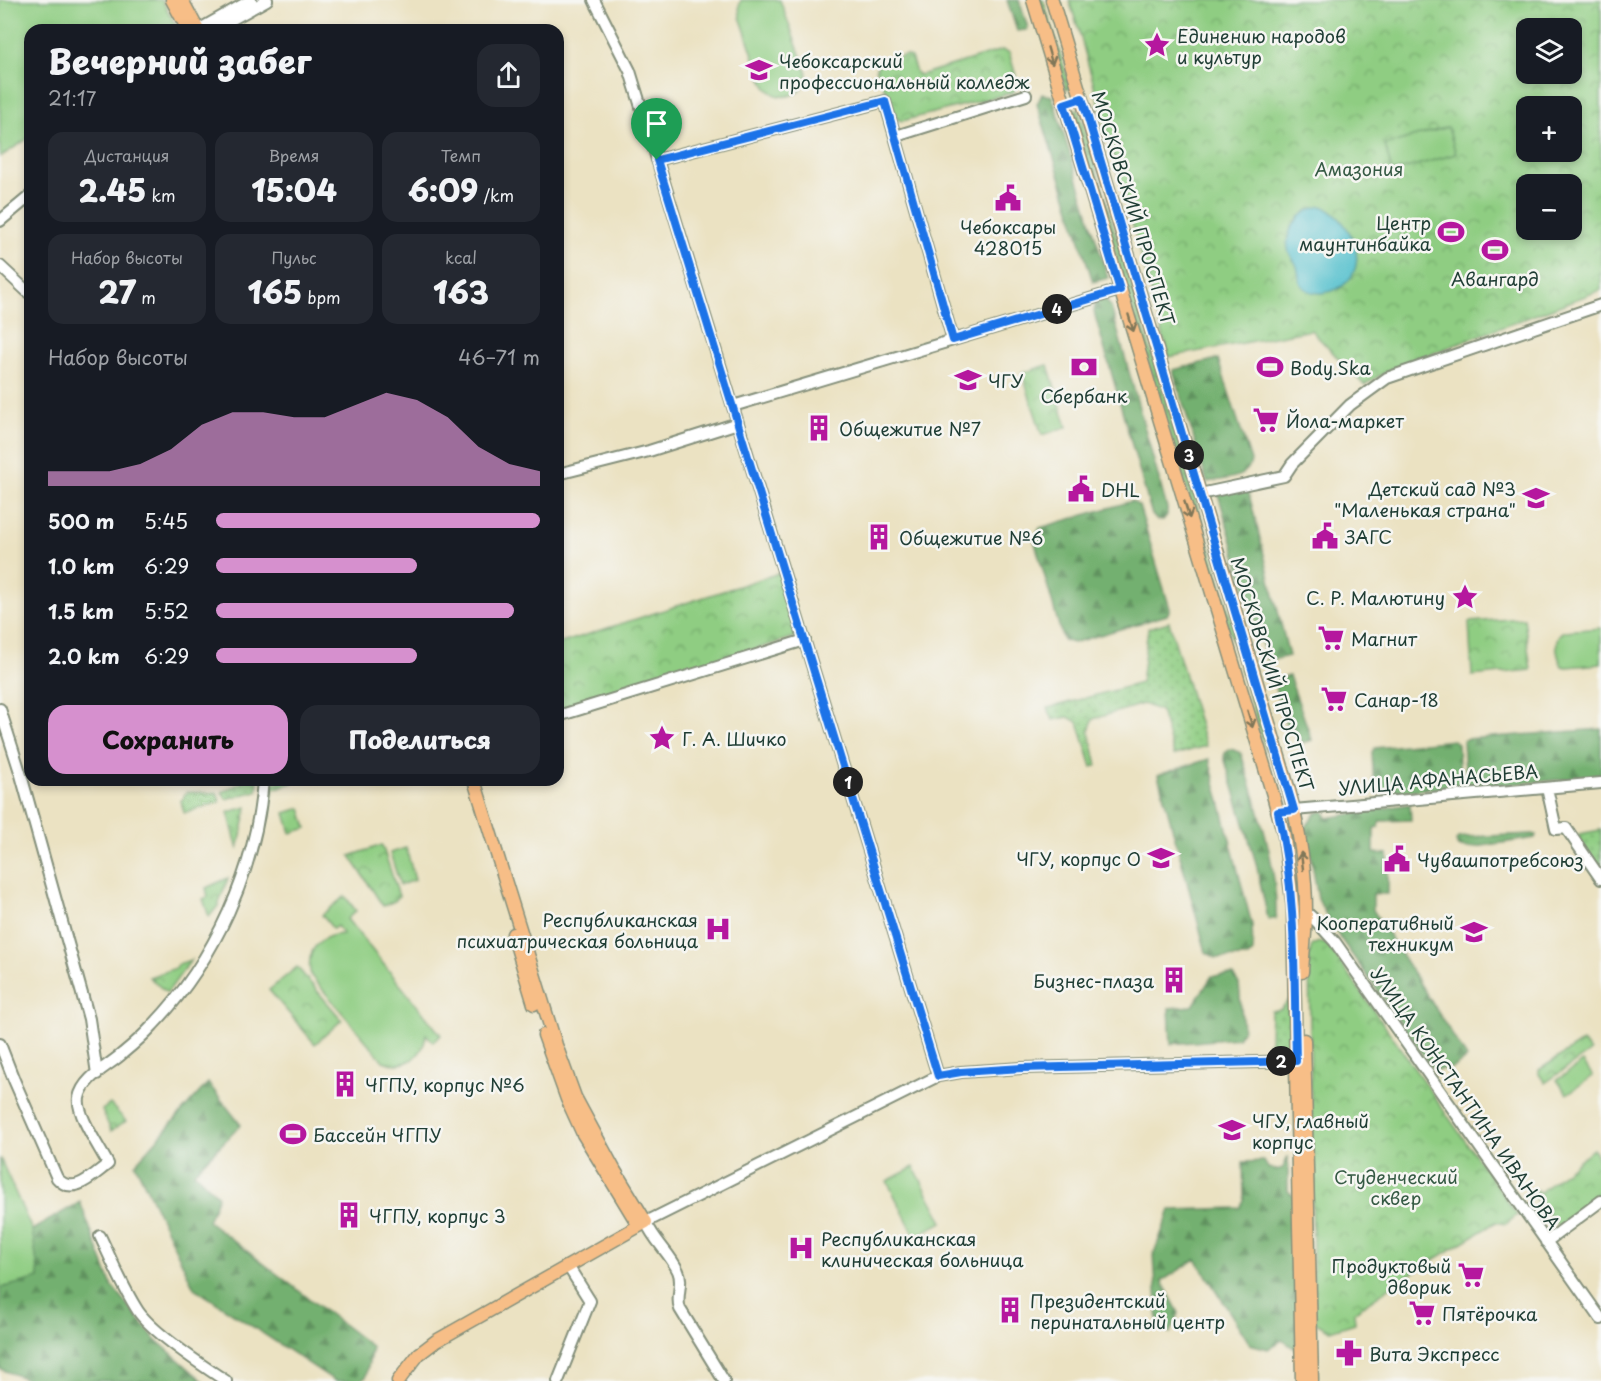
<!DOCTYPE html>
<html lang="ru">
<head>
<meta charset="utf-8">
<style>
	body { margin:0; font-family:"Playpen Sans",sans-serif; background:#242831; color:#f1f3f6; height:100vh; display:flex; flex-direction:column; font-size:22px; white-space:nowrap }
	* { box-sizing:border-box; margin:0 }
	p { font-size:20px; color:#9ea1a6 }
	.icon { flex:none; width:33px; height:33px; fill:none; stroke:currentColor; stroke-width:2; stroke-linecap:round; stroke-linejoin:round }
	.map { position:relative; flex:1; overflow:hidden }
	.drawer { position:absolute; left:24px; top:24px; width:540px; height:762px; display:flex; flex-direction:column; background:#171b24; border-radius:18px; box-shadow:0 3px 9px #0003 }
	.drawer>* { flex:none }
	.buttons { position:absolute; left:1516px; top:18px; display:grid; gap:12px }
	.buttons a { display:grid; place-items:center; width:66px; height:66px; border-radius:12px; background:#171b24; box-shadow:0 3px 9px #0003; font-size:30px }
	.pin { position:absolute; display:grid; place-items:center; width:51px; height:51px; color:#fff; margin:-62px -26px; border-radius:50% 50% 50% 0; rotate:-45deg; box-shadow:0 0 6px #0007 }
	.pin .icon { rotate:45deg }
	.km { position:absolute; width:30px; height:30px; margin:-15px; border-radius:50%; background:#222; color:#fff; font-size:16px; line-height:30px; text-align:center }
	.round { display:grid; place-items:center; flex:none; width:63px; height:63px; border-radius:18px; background:#242831 }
	.headline { display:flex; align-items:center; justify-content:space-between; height:102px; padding:0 24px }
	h1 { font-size:33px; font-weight:800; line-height:45px }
	.metrics { display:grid; grid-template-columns:repeat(3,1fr); gap:9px; height:102px; padding:6px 24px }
	.metrics div { display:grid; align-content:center; border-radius:15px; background:#242831; text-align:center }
	.metrics b { font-size:30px; font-weight:800 }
	.metrics small { font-size:16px; font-weight:400 }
	.metrics p { font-size:16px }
	.chart { height:168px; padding:12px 24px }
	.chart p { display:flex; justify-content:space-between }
	.chart svg { width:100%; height:108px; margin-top:6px; fill:#d690ce; opacity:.7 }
	.action { display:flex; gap:12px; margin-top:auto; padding:12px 24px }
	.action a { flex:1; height:69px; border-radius:18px; background:#d690ce; color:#111; font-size:24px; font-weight:800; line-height:69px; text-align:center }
	.action a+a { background:#242831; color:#f1f3f6 }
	ul { padding:0 24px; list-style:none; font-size:20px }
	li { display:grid; grid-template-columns:96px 72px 1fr; align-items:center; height:45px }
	li i { height:15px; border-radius:8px; background:#d690ce }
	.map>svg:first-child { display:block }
</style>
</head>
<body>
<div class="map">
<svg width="1601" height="1381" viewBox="0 0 1601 1381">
	<defs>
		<pattern id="grass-dots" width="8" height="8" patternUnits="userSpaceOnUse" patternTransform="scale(1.5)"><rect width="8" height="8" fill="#8fcd82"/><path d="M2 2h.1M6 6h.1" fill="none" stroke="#74a86b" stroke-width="1.8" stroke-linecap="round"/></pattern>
		<pattern id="forest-firs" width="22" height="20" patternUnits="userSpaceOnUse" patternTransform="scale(1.5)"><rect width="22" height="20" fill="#73b070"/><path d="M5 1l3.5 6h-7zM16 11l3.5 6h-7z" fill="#5e905d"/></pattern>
		<pattern id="park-crowns" width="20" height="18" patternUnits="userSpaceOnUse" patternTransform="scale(1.5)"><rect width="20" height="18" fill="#8fcd82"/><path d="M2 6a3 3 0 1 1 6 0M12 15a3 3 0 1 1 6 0" fill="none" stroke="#74a86b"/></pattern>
	</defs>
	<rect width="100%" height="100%" fill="#f6f6f2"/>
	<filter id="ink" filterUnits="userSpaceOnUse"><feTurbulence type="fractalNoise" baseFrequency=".0167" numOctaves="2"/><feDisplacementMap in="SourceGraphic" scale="12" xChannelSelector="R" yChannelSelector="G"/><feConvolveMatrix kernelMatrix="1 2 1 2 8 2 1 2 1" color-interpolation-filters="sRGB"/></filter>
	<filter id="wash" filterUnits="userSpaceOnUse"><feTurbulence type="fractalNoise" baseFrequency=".008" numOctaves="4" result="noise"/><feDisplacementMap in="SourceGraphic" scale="24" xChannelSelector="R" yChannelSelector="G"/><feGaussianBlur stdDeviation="1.35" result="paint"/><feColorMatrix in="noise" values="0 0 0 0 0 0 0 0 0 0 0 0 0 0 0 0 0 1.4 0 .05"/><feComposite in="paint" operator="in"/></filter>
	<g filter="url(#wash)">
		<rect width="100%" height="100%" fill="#ebe2c2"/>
		<path fill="url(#grass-dots)" stroke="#57855b" stroke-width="1.5" d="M 1039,0 L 1043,0 L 1071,88 L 1066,89 Z
			M 1078,109 L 1270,748 L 1265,749 L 1073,111 Z
			M 1169,622 L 1206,746 L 1174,755 L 1161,711 L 1143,704 L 1093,719 L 1089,731 L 1097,765 L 1092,767 L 1078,722 L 1068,717 L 1053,720 L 1048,708 L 1141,683 L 1148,628 Z
			M 247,780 L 258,780 L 257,791 L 226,799 L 222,792 Z
			M 269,780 L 274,780 L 274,783 L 283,780 L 300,780 L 273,789 L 270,817 L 266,813 Z
			M 187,792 L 217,793 L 220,802 L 184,813 L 181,801 Z
			M 1601,830 L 1601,865 L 1596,866 L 1578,837 L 1579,834 Z
			M 1288,1001 C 1292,1014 1293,1039 1281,1048 L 1268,1049 L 1267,1044 L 1270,1041 L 1271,1011 L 1281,1009 Z"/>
		<path fill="url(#forest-firs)" stroke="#497652" stroke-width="1.5" d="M 1007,0 L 1019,0 L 1028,28 L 1026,30 L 1017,31 Z
			M 1042,94 L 1052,96 L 1108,278 L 1093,282 L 1037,104 Z
			M 1099,300 L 1106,300 L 1111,307 L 1167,508 L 1167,515 L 1163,520 L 1157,520 L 1152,515 L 1094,312 L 1095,304 Z
			M 1218,359 L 1251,461 C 1248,480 1222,479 1207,482 L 1173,370 Z
			M 1247,486 L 1289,656 L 1267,661 L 1218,494 Z
			M 1132,501 L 1139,506 L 1170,609 L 1167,615 L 1073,643 L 1063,640 L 1034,539 L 1040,528 Z
			M 1289,676 L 1312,740 L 1303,743 L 1290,727 L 1287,727 L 1273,681 Z
			M 1601,729 L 1601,776 L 1469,788 L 1466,785 L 1463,742 L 1466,739 Z
			M 1454,740 L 1458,744 L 1460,783 L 1456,787 L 1379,793 L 1374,790 L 1372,752 L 1375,748 Z
			M 1231,749 L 1241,753 C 1257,807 1278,862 1276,919 L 1268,919 L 1256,863 L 1224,757 L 1225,753 Z
			M 1209,759 L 1252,925 L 1253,952 L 1248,957 L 1216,958 L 1206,952 L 1158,775 Z
			M 1410,804 L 1411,820 L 1380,821 L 1379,827 L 1374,828 L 1374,853 L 1388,854 L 1388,894 L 1373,894 L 1373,910 L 1467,1058 L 1452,1068 L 1434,1070 L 1331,925 L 1318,899 L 1306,827 L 1316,813 L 1324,811 L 1327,818 Z
			M 1533,834 L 1536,835 L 1535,838 L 1469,848 L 1458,847 L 1456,841 L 1458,838 L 1466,837 Z
			M 1233,975 L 1239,984 L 1243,1030 L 1238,1038 L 1171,1044 L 1169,1008 L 1193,1006 L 1212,976 Z
			M 208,1083 L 241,1125 L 194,1172 L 218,1196 L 208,1221 L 372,1347 L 366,1377 L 360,1381 L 335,1381 L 194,1288 L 135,1164 Z
			M 1288,1156 L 1288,1191 L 1294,1196 L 1297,1350 L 1282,1340 L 1268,1349 L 1250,1344 L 1196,1259 L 1162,1281 L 1179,1313 L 1170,1333 L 1158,1325 L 1154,1253 L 1170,1210 L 1240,1208 L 1244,1200 L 1243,1162 L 1264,1161 L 1268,1168 L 1276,1170 L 1283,1168 Z
			M 80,1202 L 112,1286 L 155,1339 L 203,1381 L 32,1381 L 0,1369 L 0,1288 L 39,1278 L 32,1230 Z"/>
		<path fill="url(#park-crowns)" stroke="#57855b" stroke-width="1.5" fill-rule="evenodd" d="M 1069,0 L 1601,0 L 1601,290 L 1391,369 L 1364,385 L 1311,330 L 1169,357 L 1079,31 ZM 1527,28 L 1572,28 L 1572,74 L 1527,74 ZM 1527,106 L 1572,106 L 1572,152 L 1527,152 ZM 1527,184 L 1572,184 L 1572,230 L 1527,230 Z
			M 1002,50 L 1009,52 L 1018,83 L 1014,92 L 902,121 L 897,119 L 876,68 L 879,64 L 905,55 L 911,57 L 916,73 L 920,75 Z
			M 1048,365 L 1067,427 L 1042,435 L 1022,373 Z
			M 779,573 L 798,636 L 558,710 L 558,644 Z
			M 1524,618 L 1531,670 L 1472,676 L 1469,622 Z
			M 247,807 L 238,850 L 228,812 Z
			M 301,808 L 307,828 L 291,833 L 285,813 Z
			M 382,845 L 399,896 L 395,901 L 383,906 L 350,856 Z
			M 228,878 L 218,906 L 209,917 L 203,899 L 208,897 L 206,888 Z
			M 1319,942 L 1328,945 L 1517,1215 L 1506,1224 L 1496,1222 L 1401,1280 L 1354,1312 L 1355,1323 L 1330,1331 L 1316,1323 L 1314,1319 L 1309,956 L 1312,945 Z
			M 191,960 L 167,993 L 149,977 L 176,968 L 178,964 Z
			M 297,967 L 342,1020 L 315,1044 L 269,990 Z
			M 1582,1042 L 1591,1051 L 1545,1083 L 1539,1074 L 1539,1070 Z
			M 110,1104 L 126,1121 L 111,1131 L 102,1110 Z
			M 1593,1149 L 1601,1164 L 1601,1197 L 1559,1228 L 1531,1193 L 1537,1190 L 1539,1193 Z"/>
		<path fill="#8fcd82" stroke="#57855b" stroke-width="1.5" d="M 0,0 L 162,0 L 178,30 L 30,30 L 30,137 L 0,157 Z
			M 741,0 L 780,0 L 807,73 C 806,83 803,91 792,95 C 783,98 774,96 767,88 C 759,78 746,32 740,17 L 739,6 Z
			M 1448,127 L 1456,154 L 1392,172 L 1385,145 Z
			M 1601,628 L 1601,664 L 1567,667 L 1562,666 C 1557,656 1552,637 1564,631 Z
			M 406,848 L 415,880 L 400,885 L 390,853 Z
			M 345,896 L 356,911 L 347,919 L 441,1035 L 433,1042 L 426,1034 C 424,1057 405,1070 383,1061 L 311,976 C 305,952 318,935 343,934 L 337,926 L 333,929 L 322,915 Z
			M 1583,1062 L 1593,1076 L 1567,1094 L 1557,1080 Z
			M 0,1158 L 32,1230 L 39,1278 L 0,1288 Z
			M 914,1167 L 943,1222 L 915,1236 L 887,1181 Z"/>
		<path fill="#53c0cd" stroke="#397e80" stroke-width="1.5" d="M 1322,206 C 1346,216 1370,257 1348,281 C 1338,293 1309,300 1300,282 C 1298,277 1299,270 1296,264 C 1294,260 1291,257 1289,253 C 1282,231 1301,209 1322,206 Z"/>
	</g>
	<g filter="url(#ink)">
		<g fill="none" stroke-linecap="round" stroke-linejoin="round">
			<g stroke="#85907b" stroke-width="14">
				<path id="minor" d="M 594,0 L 630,71 L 938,1076
					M 198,30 L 251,0
					M 213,30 L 267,0
					M 896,136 L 1026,95
					M 657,160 L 885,101 L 953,340
					M 0,221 L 30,196
					M 0,266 L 30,294
					M 733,406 L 1120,290
					M 558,474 L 649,451 L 738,423
					M 1200,494 L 1284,476 L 1292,464 L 1350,405 L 1387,378 L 1601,305
					M 0,709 L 21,775 L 89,1019 L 97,1074
					M 558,716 L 805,640
					M 1547,788 L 1556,829 L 1566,828 L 1601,879
					M 1294,810 L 1601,783
					M 1306,912 L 1316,921 L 1335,942 L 1601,1319
					M 0,1044 L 14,1080 L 57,1178 C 73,1197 93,1175 108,1164 C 100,1148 76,1114 79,1098 C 83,1077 109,1066 123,1053 C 134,1044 144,1035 153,1025 C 214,962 257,868 263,780
					M 100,1236 C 112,1261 123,1288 138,1311 C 153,1333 203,1366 226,1381
					M 1546,1242 L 1601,1201
					M 558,1381 L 590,1301 L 568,1266
					M 724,1381 L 680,1309 C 675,1297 684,1283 678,1271 C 670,1253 654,1241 646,1222 L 938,1076 L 961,1072 L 1022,1068 L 1296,1061"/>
			</g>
			<g stroke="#85907b" stroke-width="15">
				<path id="major" d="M 172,0 L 188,30
					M 182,0 L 198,30
					M 1033,0 L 1273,795 L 1284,835 L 1293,908 L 1302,1381
					M 1052,0 L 1289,790 C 1299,829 1306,870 1306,911 C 1306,931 1303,952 1302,972
					M 513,934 L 534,1004
					M 544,1035 L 567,1099 L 583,1134 L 639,1226
					M 1304,1040 L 1312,1381
					M 398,1381 L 419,1354 L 436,1341 L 646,1222 L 615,1171 L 575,1097 L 556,1045 L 474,780"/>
			</g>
			<use href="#minor" stroke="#fff" stroke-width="10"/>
			<use href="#major" stroke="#f7be87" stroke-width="12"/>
		</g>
		<defs><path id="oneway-shaft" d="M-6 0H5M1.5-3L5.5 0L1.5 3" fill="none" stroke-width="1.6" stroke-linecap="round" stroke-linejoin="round" transform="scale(1.5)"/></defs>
		<g stroke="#807759">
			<use href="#oneway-shaft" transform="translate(1050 56) rotate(74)"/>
			<use href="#oneway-shaft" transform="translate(1131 323) rotate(73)"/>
			<use href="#oneway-shaft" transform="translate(1187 510) rotate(73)"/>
			<use href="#oneway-shaft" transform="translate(1250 719) rotate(73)"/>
			<use href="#oneway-shaft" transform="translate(1302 861) rotate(-97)"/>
		</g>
	</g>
	<g fill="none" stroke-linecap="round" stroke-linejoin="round" filter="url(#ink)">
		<g stroke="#fff" stroke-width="12">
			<path id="route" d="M 1082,98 L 1294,810 L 1278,812 C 1297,894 1294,978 1296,1061 L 1022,1068 L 961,1072 L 938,1076 L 657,160 L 885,101 L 953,340 L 1120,290 L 1064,104 Z"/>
		</g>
		<use href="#route" stroke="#1a73e8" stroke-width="8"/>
	</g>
	<defs>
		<g id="sight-bare" transform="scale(2.07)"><path d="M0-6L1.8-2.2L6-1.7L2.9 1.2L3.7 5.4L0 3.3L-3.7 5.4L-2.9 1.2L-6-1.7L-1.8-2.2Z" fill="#b5179e" stroke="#f6f6f2" stroke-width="2.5" paint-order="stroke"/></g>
		<g id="university-bare" transform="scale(2.07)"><path d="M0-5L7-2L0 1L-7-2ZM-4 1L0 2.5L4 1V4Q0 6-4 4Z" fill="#b5179e" stroke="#f6f6f2" stroke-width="2.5" paint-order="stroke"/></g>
		<g id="civic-bare" transform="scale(2.07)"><path d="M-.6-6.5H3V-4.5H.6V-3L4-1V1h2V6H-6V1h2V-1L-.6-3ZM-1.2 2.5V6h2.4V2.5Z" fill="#b5179e" stroke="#f6f6f2" stroke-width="2.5" paint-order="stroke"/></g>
		<g id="stadium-bare" transform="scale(2.07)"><path d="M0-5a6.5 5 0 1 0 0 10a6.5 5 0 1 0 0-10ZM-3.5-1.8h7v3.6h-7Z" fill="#b5179e" stroke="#f6f6f2" stroke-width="2.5" paint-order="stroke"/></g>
		<g id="bank-bare" transform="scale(2.07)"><path d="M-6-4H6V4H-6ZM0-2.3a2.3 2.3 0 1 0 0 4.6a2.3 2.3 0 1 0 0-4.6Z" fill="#b5179e" stroke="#f6f6f2" stroke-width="2.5" paint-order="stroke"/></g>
		<g id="supermarket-bare" transform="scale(2.07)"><path d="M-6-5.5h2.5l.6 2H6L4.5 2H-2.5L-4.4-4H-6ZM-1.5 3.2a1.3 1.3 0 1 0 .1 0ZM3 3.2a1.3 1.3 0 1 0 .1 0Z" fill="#b5179e" stroke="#f6f6f2" stroke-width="2.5" paint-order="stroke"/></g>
		<g id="building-bare" transform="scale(2.07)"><path d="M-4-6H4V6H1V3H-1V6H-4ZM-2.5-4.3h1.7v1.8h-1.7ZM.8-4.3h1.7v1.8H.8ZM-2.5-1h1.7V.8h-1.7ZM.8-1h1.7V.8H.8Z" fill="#b5179e" stroke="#f6f6f2" stroke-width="2.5" paint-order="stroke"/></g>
		<g id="school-bare" transform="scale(2.07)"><path d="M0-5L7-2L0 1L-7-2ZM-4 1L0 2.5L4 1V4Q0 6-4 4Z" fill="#b5179e" stroke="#f6f6f2" stroke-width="2.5" paint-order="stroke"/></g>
		<g id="hospital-bare" transform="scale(2.07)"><path d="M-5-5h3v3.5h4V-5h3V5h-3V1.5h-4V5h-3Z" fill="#b5179e" stroke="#f6f6f2" stroke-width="2.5" paint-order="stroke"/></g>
		<g id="pharmacy-bare" transform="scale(2.07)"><path d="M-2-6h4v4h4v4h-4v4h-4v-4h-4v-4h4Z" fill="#b5179e" stroke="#f6f6f2" stroke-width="2.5" paint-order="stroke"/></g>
	</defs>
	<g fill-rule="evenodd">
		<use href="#sight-bare" x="1157" y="45"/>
		<use href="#university-bare" x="759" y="70"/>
		<use href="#civic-bare" x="1008" y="198"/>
		<use href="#stadium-bare" x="1451" y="232"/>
		<use href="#stadium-bare" x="1495" y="250"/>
		<use href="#bank-bare" x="1084" y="367"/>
		<use href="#stadium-bare" x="1270" y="367"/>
		<use href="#university-bare" x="968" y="380"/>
		<use href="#supermarket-bare" x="1266" y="420"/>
		<use href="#building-bare" x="819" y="428"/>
		<use href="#civic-bare" x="1081" y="489"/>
		<use href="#school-bare" x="1536" y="498"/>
		<use href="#civic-bare" x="1325" y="536"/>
		<use href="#building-bare" x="879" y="537"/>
		<use href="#sight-bare" x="1465" y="597"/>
		<use href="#supermarket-bare" x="1331" y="638"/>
		<use href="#supermarket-bare" x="1334" y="699"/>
		<use href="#sight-bare" x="662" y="738"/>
		<use href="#university-bare" x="1161" y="858"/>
		<use href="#civic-bare" x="1397" y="859"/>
		<use href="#hospital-bare" x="718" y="929"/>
		<use href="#university-bare" x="1474" y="932"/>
		<use href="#building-bare" x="1174" y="980"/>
		<use href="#building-bare" x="345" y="1084"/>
		<use href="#university-bare" x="1232" y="1130"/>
		<use href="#stadium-bare" x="293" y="1134"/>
		<use href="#building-bare" x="349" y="1215"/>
		<use href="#hospital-bare" x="801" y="1248"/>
		<use href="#supermarket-bare" x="1471" y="1275"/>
		<use href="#building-bare" x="1010" y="1310"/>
		<use href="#supermarket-bare" x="1422" y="1313"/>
		<use href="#pharmacy-bare" x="1349" y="1353"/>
	</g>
	<g text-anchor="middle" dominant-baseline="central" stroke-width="5" stroke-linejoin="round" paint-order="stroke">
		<g font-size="18" fill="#1f3d34" stroke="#f6f6f2" text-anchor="start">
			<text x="1177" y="35">Единению народов<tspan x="1177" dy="21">и культур</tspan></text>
			<text x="779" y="60">Чебоксарский<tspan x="779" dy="21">профессиональный колледж</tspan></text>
			<text x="1431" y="222" text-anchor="end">Центр<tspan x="1431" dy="21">маунтинбайка</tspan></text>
			<text x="1008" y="226" text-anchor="middle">Чебоксары<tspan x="1008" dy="21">428015</tspan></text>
			<text x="1495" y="278" text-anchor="middle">Авангард</text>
			<text x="1290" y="367">Body.Ska</text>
			<text x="988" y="380">ЧГУ</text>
			<text x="1084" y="395" text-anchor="middle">Сбербанк</text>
			<text x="1286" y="420">Йола-маркет</text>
			<text x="839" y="428">Общежитие №7</text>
			<text x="1516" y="488" text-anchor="end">Детский сад №3<tspan x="1516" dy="21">"Маленькая страна"</tspan></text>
			<text x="1101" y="489">DHL</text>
			<text x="1345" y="536">ЗАГС</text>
			<text x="899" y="537">Общежитие №6</text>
			<text x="1445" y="597" text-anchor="end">С. Р. Малютину</text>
			<text x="1351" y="638">Магнит</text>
			<text x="1354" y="699">Санар-18</text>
			<text x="682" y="738">Г. А. Шичко</text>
			<text x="1141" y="858" text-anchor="end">ЧГУ, корпус О</text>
			<text x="1417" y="859">Чувашпотребсоюз</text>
			<text x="698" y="919" text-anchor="end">Республиканская<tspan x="698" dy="21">психиатрическая больница</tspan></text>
			<text x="1454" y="922" text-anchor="end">Кооперативный<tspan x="1454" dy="21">техникум</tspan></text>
			<text x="1154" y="980" text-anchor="end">Бизнес-плаза</text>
			<text x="365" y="1084">ЧГПУ, корпус №6</text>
			<text x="1252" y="1120">ЧГУ, главный<tspan x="1252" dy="21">корпус</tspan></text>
			<text x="313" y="1134">Бассейн ЧГПУ</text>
			<text x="369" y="1215">ЧГПУ, корпус 3</text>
			<text x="821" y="1238">Республиканская<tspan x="821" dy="21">клиническая больница</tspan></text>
			<text x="1451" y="1265" text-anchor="end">Продуктовый<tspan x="1451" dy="21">дворик</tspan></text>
			<text x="1030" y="1300">Президентский<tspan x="1030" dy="21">перинатальный центр</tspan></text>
			<text x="1442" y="1313">Пятёрочка</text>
			<text x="1369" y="1353">Вита Экспресс</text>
		</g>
		<g font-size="18" fill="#355a44" stroke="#f6f6f2">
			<text x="1359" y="168">Амазония</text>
			<text x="1396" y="1176">Студенческий<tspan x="1396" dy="21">сквер</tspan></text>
		</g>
		<g font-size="18" fill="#1f3d34" stroke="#f6f6f2">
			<text transform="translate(1134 208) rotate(73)">МОСКОВСКИЙ ПРОСПЕКТ</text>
			<text transform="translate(1273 674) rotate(73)">МОСКОВСКИЙ ПРОСПЕКТ</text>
			<text transform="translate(1438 779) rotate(-5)">УЛИЦА АФАНАСЬЕВА</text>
			<text transform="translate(1466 1098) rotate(55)">УЛИЦА КОНСТАНТИНА ИВАНОВА</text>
		</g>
	</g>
</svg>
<div class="buttons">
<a><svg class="icon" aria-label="layers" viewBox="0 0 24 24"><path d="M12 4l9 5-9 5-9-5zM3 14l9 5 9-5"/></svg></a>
<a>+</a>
<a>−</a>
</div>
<div class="pin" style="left:657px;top:160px;background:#1e9e55"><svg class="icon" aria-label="arrive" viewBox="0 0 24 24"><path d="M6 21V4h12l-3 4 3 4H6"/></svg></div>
<b class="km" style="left:848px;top:782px">1</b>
<b class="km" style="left:1281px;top:1061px">2</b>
<b class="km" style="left:1189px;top:455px">3</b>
<b class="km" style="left:1057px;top:309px">4</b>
<section class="drawer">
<div class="headline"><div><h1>Вечерний забег</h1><p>21:17</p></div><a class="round"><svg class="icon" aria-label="share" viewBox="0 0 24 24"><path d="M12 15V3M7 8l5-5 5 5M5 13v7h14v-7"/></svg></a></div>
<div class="metrics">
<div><p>Дистанция</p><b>2.45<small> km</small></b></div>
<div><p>Время</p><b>15:04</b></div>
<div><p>Темп</p><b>6:09<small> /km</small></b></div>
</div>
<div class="metrics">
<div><p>Набор высоты</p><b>27<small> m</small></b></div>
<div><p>Пульс</p><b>165<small> bpm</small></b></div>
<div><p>kcal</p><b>163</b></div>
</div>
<div class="chart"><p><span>Набор высоты</span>46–71 m</p>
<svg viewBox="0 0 160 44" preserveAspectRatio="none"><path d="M0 44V38L10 38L20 38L30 35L40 29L50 19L60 14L70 14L80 16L90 16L100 11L110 6L120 9L130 16L140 28L150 35L160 38V44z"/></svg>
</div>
<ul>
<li><b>500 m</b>5:45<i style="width:100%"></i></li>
<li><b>1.0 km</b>6:29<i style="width:62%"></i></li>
<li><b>1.5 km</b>5:52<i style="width:92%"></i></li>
<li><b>2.0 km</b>6:29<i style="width:62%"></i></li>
</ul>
<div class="action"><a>Сохранить</a><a>Поделиться</a></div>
</section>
</div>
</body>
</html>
